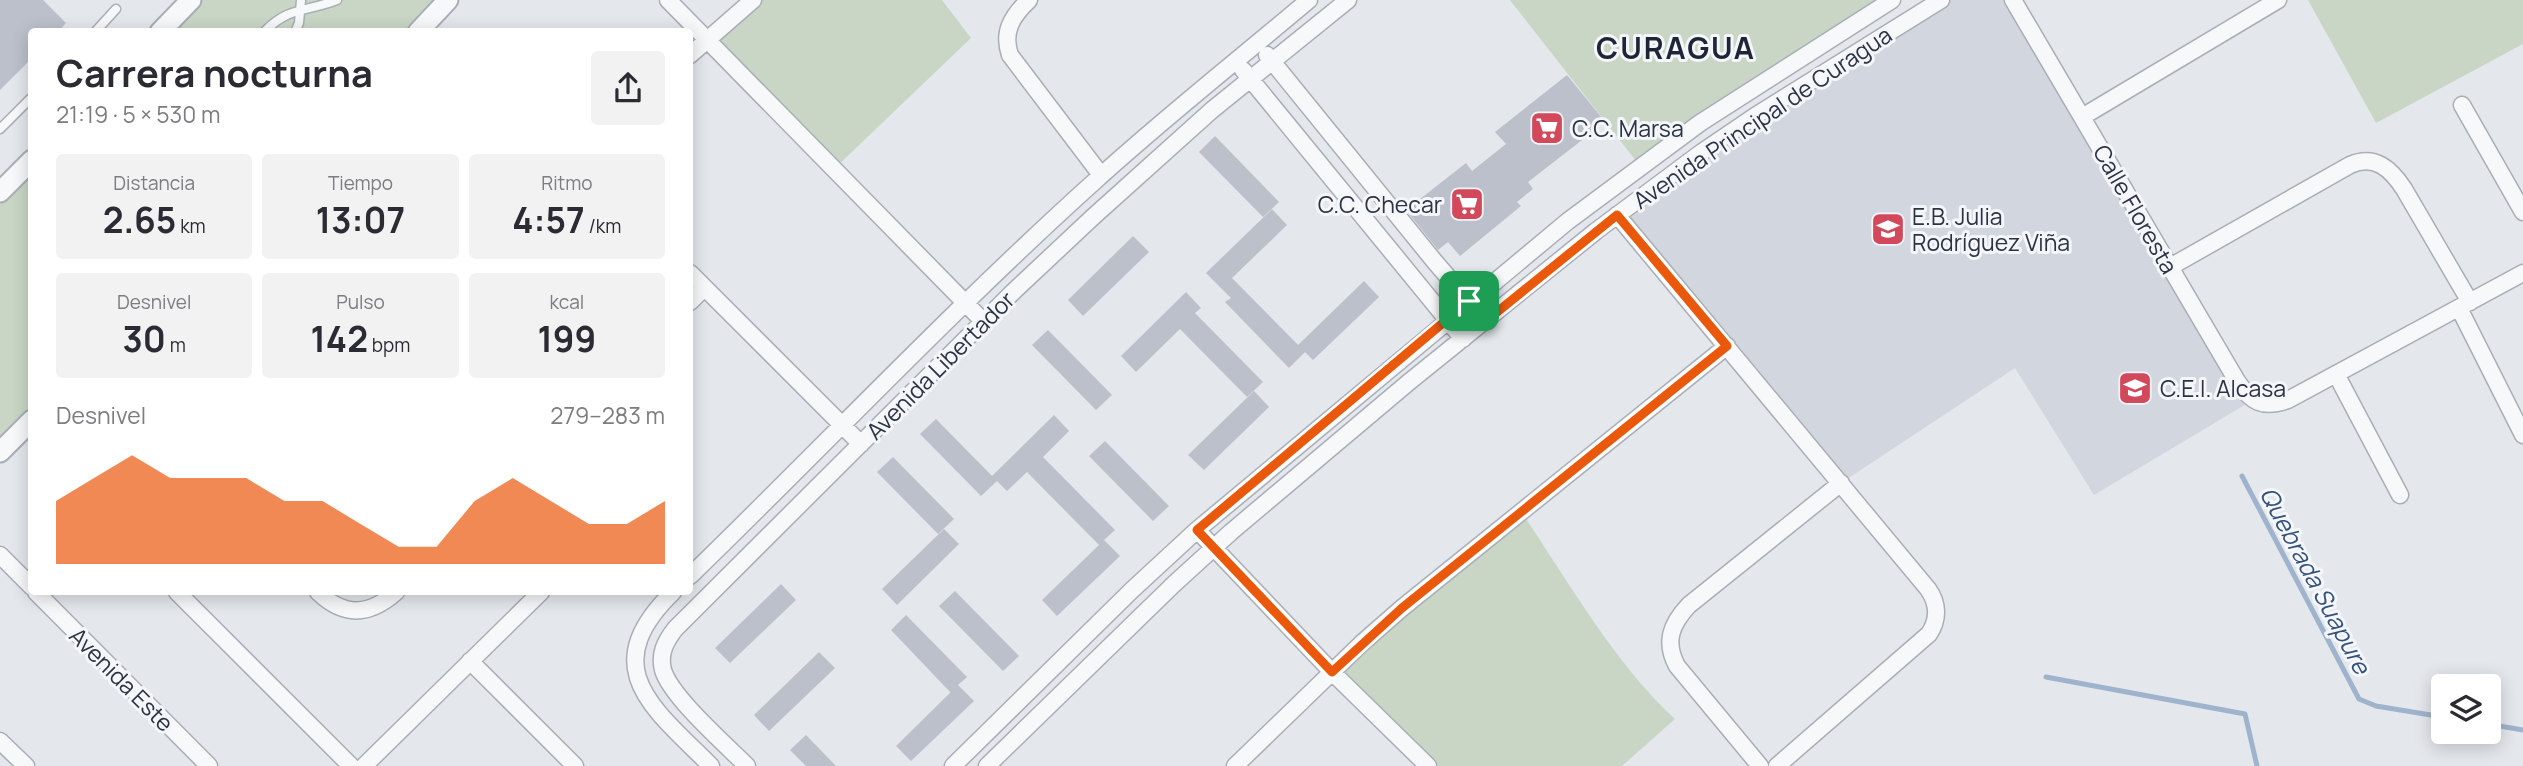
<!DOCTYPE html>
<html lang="es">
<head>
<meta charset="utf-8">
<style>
	body { margin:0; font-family:Manrope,sans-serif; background:#f2f2f3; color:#2b2b33; height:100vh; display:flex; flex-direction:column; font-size:26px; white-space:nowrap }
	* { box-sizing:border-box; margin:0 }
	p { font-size:23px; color:#7c7c81 }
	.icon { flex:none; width:38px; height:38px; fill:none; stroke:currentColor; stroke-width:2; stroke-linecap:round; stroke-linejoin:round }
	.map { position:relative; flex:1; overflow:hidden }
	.drawer { position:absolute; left:28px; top:28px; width:665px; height:567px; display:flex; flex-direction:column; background:#fff; border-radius:7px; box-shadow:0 4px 18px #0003 }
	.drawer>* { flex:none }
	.buttons { position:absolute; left:2431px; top:674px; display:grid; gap:14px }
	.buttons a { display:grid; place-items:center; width:70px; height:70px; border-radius:7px; background:#fff; box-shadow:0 4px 18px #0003; font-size:35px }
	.pin { position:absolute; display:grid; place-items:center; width:60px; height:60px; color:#fff; margin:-30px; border-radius:14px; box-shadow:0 4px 10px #0006 }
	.round { display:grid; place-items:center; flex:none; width:74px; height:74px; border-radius:7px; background:#f2f2f3 }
	.head { display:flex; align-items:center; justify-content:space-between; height:119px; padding:0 28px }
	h1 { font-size:38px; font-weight:700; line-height:52px }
	.stats { display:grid; grid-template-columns:repeat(3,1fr); gap:10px; height:119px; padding:7px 28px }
	.stats div { display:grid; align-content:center; border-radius:7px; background:#f2f2f3; text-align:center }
	.stats b { font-size:35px; font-weight:700 }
	.stats small { font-size:19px; font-weight:400 }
	.stats p { font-size:19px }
	.chart { height:196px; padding:14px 28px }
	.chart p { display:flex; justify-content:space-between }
	.chart svg { width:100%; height:126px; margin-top:7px; fill:#ea580c; opacity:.7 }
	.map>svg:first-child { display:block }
</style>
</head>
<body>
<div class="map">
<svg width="2523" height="766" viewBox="0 0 2523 766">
	<rect width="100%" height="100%" fill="#e4e7ec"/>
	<path fill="#d2d6de" d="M 1941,0 L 2013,0 L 2253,400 L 2094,495 L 2015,368 L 1841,483 L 1617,215 Z"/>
	<path fill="#c9d6c5" d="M 191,0 L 448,0 L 418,31 L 160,32 Z
		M 753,0 L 942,0 L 971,38 L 834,169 L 707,40 Z
		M 1510,0 L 1892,0 L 1640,166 Z
		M 2308,0 L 2523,0 L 2523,44 L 2376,123 Z
		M 31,160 L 31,420 L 0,452 L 0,192 Z
		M 1522,513 C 1568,581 1615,664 1675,719 L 1622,766 L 1428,766 L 1332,672 Z"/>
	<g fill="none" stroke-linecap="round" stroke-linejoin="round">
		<path stroke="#9fb4cc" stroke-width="5" d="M 2242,476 L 2359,699 L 2376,706 L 2443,717
			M 2046,677 L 2245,714 L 2257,766
			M 2488,724 L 2523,730"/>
	</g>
	<path fill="#bbc0ca" d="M 0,0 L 43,0 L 66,23 L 58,32 L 32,32 L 32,58 L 0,90 Z
		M 1567,75 L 1602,118 L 1592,126 L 1595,130 L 1528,182 L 1533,189 L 1517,202 L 1521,206 L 1460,256 L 1448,242 L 1438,250 L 1406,210 L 1466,163 L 1472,171 L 1506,144 L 1495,132 Z
		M 1215,136 L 1279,202 L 1263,217 L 1199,152 Z
		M 1272,209 L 1287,225 L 1232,278 L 1305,352 L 1289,368 L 1225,302 L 1231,298 L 1206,273 Z
		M 1133,236 L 1149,252 L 1083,316 L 1068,300 Z
		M 1364,281 L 1379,297 L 1313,360 L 1298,345 Z
		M 1186,292 L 1201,308 L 1195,313 L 1263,382 L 1247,397 L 1180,329 L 1136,372 L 1121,356 Z
		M 1048,330 L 1112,395 L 1096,410 L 1032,345 Z
		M 1254,391 L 1269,407 L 1204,470 L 1188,455 Z
		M 1054,415 L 1069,431 L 1043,457 L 1115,530 L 1104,540 L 1120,556 L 1057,616 L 1042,600 L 1099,545 L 1027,472 L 1007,491 L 992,476 Z
		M 936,419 L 997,481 L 981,496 L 920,434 Z
		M 1105,441 L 1169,506 L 1153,521 L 1089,456 Z
		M 893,457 L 954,519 L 938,534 L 877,472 Z
		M 944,529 L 959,544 L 897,605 L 882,589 Z
		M 781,584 L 796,600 L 730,663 L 715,648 Z
		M 955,591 L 1019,656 L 1003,671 L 939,606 Z
		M 906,615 L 967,677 L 958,685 L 974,701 L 911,761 L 896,746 L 953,690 L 951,693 L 891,630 Z
		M 819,652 L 835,668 L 769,731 L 754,715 Z
		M 806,735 L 836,766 L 806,766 L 790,750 Z"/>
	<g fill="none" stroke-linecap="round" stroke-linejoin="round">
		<g stroke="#a9aeb7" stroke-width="11">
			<path id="service" d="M 95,32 L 116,9
				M 264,32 C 289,6 306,12 337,0
				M 295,32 L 299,23 L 301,0
				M 0,129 L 32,97"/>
		</g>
		<g stroke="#a9aeb7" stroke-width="19">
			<path id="minor" d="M 668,0 L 984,322
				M 1029,0 C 1012,16 1002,32 1010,55 L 1101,175
				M 2013,0 L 2237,381 C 2251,402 2262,409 2288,400 L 2523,273
				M 690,55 L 753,0
				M 1267,55 L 1435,262 L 1486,321
				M 1243,70 L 1463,339
				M 2462,105 L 2523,212
				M 2082,117 L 2278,0
				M 1617,215 L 1928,589 C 1938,603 1939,619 1929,634 L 1777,766
				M 2170,267 L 2350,165 C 2375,154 2391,169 2404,189 L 2470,302
				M 690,273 L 861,444
				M 690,302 L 704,288
				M 2459,308 L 2523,435
				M 2336,374 L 2400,495
				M 1197,530 L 1332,672 L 1428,766
				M 0,555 L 32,587
				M 690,576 C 825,445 955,307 1095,181 C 1164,118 1238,60 1309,0
				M 36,592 L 209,766
				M 177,592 L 351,766
				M 318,592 C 344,617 369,616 396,592
				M 673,592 C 595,668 653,708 711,766
				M 470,661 L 575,766
				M 0,741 L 26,766
				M 364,766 L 541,592
				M 747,766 C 726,745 671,697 663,670 C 659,654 665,642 675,629 L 1014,291 L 1094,216 L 1212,110 L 1348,0
				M 953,766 L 1132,590 L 1197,530 L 1568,221 L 1700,123 L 1892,0
				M 987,766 L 1174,584 L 1231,532 L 1409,382 L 1596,231 L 1702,152 L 1755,116 L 1941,0
				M 1235,766 L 1362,643 L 1402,608 L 1727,346
				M 1760,766 L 1677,666 C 1664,642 1671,624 1689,605 L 1841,483"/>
		</g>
		<g stroke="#a9aeb7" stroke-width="23">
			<path id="tertiary" d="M 160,32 L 191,0
				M 418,32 L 448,0
				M 0,192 L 32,160
				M 0,452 L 32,420"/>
		</g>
		<use href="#service" stroke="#f7f8fa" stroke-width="8"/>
		<use href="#minor" stroke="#f7f8fa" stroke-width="16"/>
		<use href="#tertiary" stroke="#f7f8fa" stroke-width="19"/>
	</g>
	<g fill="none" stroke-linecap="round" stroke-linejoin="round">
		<g stroke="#fff" stroke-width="14">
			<path id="route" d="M 1617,215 L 1727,346 L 1402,608 L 1332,672 L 1197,530 L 1469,301 L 1486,321 Z"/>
		</g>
		<use href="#route" stroke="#ea580c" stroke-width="9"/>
	</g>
	<defs>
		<g id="supermarket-square" transform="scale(1.75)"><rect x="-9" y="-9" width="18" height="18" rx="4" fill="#d1495b" stroke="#f4f6f9"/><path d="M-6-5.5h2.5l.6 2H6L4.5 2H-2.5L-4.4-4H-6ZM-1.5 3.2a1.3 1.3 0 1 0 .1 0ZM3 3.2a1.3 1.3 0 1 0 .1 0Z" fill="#fff"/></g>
		<g id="school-square" transform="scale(1.75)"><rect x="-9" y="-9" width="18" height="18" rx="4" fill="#d1495b" stroke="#f4f6f9"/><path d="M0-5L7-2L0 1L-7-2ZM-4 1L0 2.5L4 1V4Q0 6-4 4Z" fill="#fff"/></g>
	</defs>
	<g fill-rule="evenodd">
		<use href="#supermarket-square" x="1547" y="128"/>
		<use href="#supermarket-square" x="1467" y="204"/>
		<use href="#school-square" x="1888" y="229"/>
		<use href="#school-square" x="2135" y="388"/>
	</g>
	<g text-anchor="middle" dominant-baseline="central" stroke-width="6" stroke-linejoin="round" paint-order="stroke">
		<g font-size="23" fill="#2b3445" stroke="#f4f6f9">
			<text transform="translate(1762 117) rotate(-34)">Avenida Principal de Curagua</text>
			<text transform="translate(2136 209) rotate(60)">Calle Floresta</text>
			<text transform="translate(940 365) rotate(-45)">Avenida Libertador</text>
			<text transform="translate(122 679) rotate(45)">Avenida Este</text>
		</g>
		<g font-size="23" fill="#2b3445" stroke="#f4f6f9" text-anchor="start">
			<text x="1572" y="128">C.C. Marsa</text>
			<text x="1442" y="204" text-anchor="end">C.C. Checar</text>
			<text x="1912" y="216">E.B. Julia<tspan x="1912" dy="26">Rodríguez Viña</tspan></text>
			<text x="2160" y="388">C.E.I. Alcasa</text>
		</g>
		<g font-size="24" font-style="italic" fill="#34527a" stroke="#f4f6f9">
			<text transform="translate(2316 580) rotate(62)">Quebrada Suapure</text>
		</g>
		<g font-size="30" font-weight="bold" letter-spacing="2" fill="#1d2536" stroke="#f4f6f9">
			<text x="1676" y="47">CURAGUA</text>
		</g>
	</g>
</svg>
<div class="buttons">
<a><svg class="icon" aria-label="layers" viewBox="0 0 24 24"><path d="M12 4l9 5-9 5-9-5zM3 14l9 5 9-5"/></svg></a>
</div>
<div class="pin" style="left:1469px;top:301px;background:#1e9e55"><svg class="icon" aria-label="arrive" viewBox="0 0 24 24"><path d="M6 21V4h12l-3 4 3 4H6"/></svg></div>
<section class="drawer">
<div class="head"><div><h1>Carrera nocturna</h1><p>21:19 · 5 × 530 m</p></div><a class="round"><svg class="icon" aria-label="share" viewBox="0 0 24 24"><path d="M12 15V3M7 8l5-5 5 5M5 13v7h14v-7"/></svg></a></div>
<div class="stats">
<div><p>Distancia</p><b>2.65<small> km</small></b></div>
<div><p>Tiempo</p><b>13:07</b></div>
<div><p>Ritmo</p><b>4:57<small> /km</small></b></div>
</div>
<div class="stats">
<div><p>Desnivel</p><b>30<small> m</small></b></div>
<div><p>Pulso</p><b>142<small> bpm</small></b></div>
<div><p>kcal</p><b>199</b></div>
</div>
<div class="chart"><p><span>Desnivel</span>279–283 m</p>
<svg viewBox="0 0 160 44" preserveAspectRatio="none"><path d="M0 44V22L10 14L20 6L30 14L40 14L50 14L60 22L70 22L80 30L90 38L100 38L110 22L120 14L130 22L140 30L150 30L160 22V44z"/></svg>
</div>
</section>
</div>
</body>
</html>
